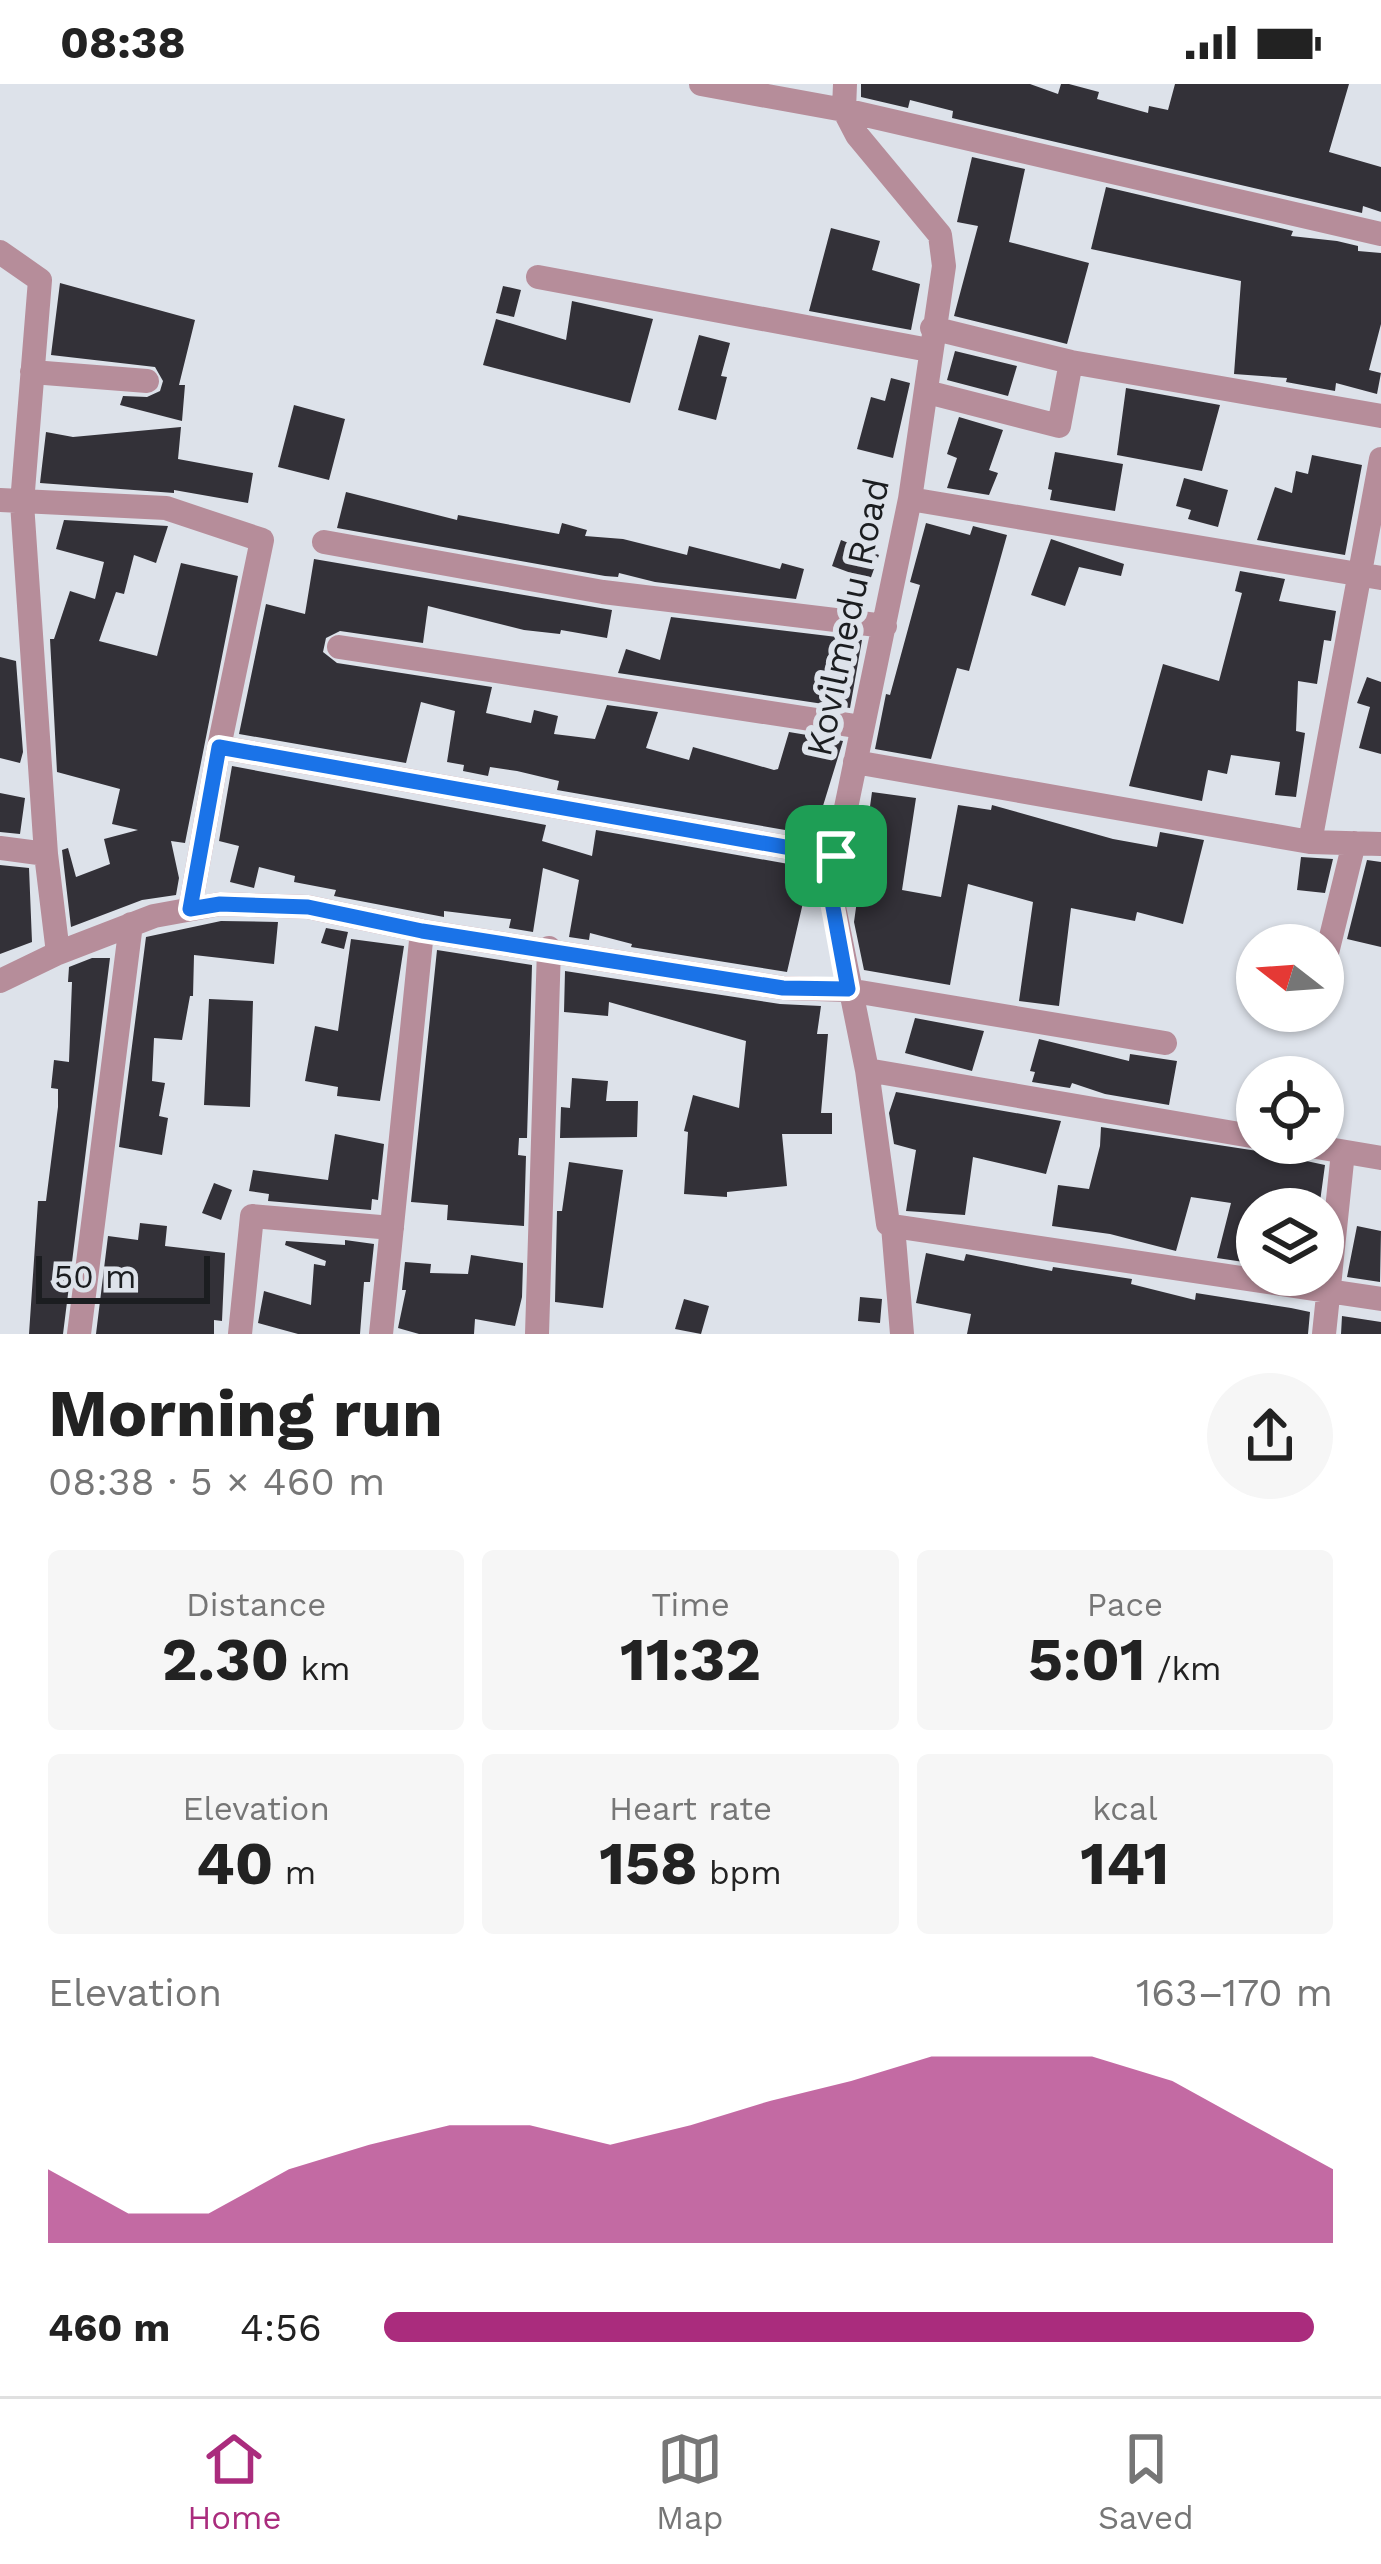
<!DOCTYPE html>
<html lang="en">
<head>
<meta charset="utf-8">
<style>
	body { margin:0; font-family:"Work Sans",sans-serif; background:#f6f6f6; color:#222; height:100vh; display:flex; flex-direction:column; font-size:45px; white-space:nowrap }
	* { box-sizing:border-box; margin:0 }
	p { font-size:39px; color:#767676 }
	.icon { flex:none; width:66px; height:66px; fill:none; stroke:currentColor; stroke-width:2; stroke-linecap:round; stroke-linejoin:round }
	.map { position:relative; height:1250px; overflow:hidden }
	.drawer { display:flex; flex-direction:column; background:#fff; flex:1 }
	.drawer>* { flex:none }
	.needle { width:78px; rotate:287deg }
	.buttons { position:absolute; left:1236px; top:840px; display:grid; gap:24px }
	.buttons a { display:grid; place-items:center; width:108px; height:108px; border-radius:50%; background:#fff; box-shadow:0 3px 9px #0004; font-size:60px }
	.scale { position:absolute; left:36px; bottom:30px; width:174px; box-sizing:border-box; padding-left:12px; border:6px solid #1b1d20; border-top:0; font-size:33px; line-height:42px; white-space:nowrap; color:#1b1d20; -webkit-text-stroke:9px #dde2ea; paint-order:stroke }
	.pin { position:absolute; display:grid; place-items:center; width:102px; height:102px; color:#fff; margin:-51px; border-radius:24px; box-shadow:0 6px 18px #0006 }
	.round { display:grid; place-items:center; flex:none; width:126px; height:126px; border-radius:63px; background:#f6f6f6 }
	.headline { display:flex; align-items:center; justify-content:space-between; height:204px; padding:0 48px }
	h1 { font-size:66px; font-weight:700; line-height:90px }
	.metrics { display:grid; grid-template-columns:repeat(3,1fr); gap:18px; height:204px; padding:12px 48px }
	.metrics div { display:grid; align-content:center; border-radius:12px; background:#f6f6f6; text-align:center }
	.metrics b { font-size:60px; font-weight:700 }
	.metrics small { font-size:33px; font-weight:400 }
	.metrics p { font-size:33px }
	.chart { height:336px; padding:24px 48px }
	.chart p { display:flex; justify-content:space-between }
	.chart svg { width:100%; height:216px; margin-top:12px; fill:#aa2c7d; opacity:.7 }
	ul { padding:0 48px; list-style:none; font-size:39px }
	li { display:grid; grid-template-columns:192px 144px 1fr; align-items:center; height:90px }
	li i { height:30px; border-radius:15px; background:#aa2c7d }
	.status { display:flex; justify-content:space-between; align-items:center; height:84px; padding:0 60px; background:#fff; direction:ltr }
	.status svg { height:33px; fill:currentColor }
	.dock { display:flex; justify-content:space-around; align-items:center; height:168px; border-top:3px solid #e0e0e0; background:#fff; font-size:33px; color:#767676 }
	.dock a { display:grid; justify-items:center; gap:6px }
	.dock .active { color:#aa2c7d }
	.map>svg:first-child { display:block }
</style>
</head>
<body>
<div class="status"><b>08:38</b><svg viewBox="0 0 49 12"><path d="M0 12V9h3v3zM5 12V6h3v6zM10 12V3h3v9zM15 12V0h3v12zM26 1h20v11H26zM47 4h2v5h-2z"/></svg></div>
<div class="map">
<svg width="1381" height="1250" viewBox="0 0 1381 1250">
	<rect width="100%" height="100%" fill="#dde2ea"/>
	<path fill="#333138" d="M 861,0 L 1030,0 L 1058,10 L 1061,0 L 1069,0 L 1099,8 L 1097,15 L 1148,29 L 1149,22 L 1168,26 L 1175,0 L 1349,0 L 1329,68 L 1381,83 L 1381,128 L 1363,122 L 1362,129 L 952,34 L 953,27 L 910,16 L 908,24 L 861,13 Z
		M 972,73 L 1025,85 L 1009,158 L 1089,179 L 1067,260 L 954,232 L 978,142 L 957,138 Z
		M 1106,103 L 1293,147 L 1291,152 L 1337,157 L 1358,162 L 1358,167 L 1381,169 L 1381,240 L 1369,286 L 1381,289 L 1377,310 L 1336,299 L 1335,307 L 1286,298 L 1287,294 L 1234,290 L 1241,197 L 1091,165 Z
		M 831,144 L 880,157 L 872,186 L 920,200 L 911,246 L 809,227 Z
		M 60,199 L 195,236 L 179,301 L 185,301 L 182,337 L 120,321 L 123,312 L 147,313 L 160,307 L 163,297 L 155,283 L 51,271 Z
		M 503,202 L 521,206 L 514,233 L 496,229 Z
		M 572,217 L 653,235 L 630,319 L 483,281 L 496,235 L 566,256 Z
		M 699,251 L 730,259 L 721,292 L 727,293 L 716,336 L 678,326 Z
		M 955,267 L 1017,282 L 1008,312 L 947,296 Z
		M 891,294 L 910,299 L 893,374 L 857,365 L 871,313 L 885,317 Z
		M 1126,304 L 1220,321 L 1202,387 L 1117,371 Z
		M 294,321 L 345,335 L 329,396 L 278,383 Z
		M 959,333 L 1003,346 L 989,386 L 998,389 L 989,411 L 947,404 L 957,374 L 947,370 Z
		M 181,343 L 178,375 L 253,389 L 248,419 L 174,406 L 174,409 L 40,399 L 46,348 L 73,353 Z
		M 1055,368 L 1123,380 L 1115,427 L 1050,416 L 1052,406 L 1048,405 Z
		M 1312,371 L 1362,381 L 1345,471 L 1257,456 L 1275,403 L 1292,409 L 1296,387 L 1308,390 Z
		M 1184,394 L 1228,406 L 1218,443 L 1188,435 L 1191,426 L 1176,422 Z
		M 346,408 L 457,436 L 458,431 L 559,450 L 562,439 L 587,446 L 585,452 L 623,455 L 687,471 L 689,462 L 780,485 L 782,479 L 804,485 L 796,515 L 655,498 L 619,489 L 618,493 L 605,492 L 337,444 Z
		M 64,436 L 168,442 L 156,479 L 134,471 L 124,510 L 116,508 L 99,557 L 157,572 L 181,479 L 238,492 L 185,759 L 171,757 L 179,794 L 176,811 L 142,816 L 71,843 L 62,766 L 68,764 L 76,793 L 110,780 L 104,755 L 138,746 L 112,740 L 120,705 L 57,688 L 50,555 L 54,555 L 70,507 L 95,515 L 104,478 L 56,465 Z
		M 926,439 L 970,451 L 973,442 L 1007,451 L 969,587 L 957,584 L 931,675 L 875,665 L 886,610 L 890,611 L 920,501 L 910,498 Z
		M 1051,455 L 1124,480 L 1121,492 L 1079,483 L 1065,522 L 1031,511 Z
		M 841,456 L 879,471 L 870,496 L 832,482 Z
		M 314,475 L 612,526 L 607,554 L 561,546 L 560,550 L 524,546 L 428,522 L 423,559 L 340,547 L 326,554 L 323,568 L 337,579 L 492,603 L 486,629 L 531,639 L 534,626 L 558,632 L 554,650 L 595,655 L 607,621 L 658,628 L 646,664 L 689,676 L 693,663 L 774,686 L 778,685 L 789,648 L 843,657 L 814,751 L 557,706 L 559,697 L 517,687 L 490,683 L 488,692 L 463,687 L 464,681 L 447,678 L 455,627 L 421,618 L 406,679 L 239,650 L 266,520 L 305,530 Z
		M 1240,487 L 1285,495 L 1279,517 L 1336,527 L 1331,557 L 1324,556 L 1317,600 L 1298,597 L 1296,647 L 1305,649 L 1296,713 L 1275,711 L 1280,678 L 1231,671 L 1227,690 L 1208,686 L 1202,717 L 1129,702 L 1163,580 L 1219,597 L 1242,509 L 1235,507 Z
		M 671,533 L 862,556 L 850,624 L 618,589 L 626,565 L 660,576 Z
		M 0,573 L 16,577 L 23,668 L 20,679 L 0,674 Z
		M 1367,593 L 1381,598 L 1381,670 L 1359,664 L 1370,623 L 1357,619 Z
		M 232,682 L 546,741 L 542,757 L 592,772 L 596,746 L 811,784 L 787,888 L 631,863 L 632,860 L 590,849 L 589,856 L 569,853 L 579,796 L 543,784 L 533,848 L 509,844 L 511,835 L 444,827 L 444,833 L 334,812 L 336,806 L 294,798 L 295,792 L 259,783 L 254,804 L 230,798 L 239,762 L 219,757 Z
		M 872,708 L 916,714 L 902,806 L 941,813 L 958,721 L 991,726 L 992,721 L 1113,755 L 1157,763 L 1160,748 L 1204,756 L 1183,840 L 1137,828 L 1135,837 L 1071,824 L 1059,922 L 1019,917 L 1033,818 L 968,800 L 950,901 L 864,886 L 854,838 Z
		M 0,709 L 25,714 L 20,750 L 0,748 Z
		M 1301,773 L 1333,775 L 1325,809 L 1297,806 Z
		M 1367,776 L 1381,778 L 1381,863 L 1347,855 Z
		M 0,781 L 29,784 L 32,858 L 0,870 Z
		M 221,837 L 278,838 L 274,880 L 194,871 L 193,912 L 190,912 L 182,956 L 154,954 L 152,997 L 165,999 L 159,1032 L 168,1034 L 162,1071 L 119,1063 L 146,853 Z
		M 326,844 L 348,848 L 344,865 L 321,859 Z
		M 351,855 L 404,862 L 380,1017 L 337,1012 L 338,1003 L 305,997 L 315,942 L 338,947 Z
		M 437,866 L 532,881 L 527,1054 L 519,1054 L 518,1071 L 526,1072 L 524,1142 L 447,1136 L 448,1121 L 411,1118 Z
		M 92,874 L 110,874 L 63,1250 L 29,1250 L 38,1117 L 46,1117 L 58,1023 L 58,1005 L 51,1004 L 54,976 L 69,978 L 72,898 L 68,898 L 69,883 Z
		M 565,887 L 780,920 L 821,922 L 817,950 L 828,950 L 821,1029 L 832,1029 L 832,1050 L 782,1050 L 787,1102 L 727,1108 L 727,1113 L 684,1110 L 688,1048 L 684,1047 L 693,1011 L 739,1024 L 746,957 L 609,918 L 608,932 L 564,928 Z
		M 209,915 L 253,917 L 250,1023 L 204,1021 Z
		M 915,934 L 984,947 L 972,987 L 905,969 Z
		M 1039,955 L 1129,977 L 1130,970 L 1177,977 L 1169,1021 L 1105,1010 L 1072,999 L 1070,1004 L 1032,998 L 1035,988 L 1030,987 Z
		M 572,994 L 608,997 L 606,1017 L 638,1017 L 637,1053 L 560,1054 L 561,1023 L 570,1024 Z
		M 896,1008 L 1061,1037 L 1046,1090 L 973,1073 L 965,1131 L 906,1127 L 916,1066 L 894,1060 L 889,1029 Z
		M 1101,1043 L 1264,1068 L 1325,1081 L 1319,1125 L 1257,1125 L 1257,1180 L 1217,1174 L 1231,1119 L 1191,1113 L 1176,1167 L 1110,1150 L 1052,1142 L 1058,1101 L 1089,1105 L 1100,1062 Z
		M 335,1050 L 384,1060 L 378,1116 L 372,1115 L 371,1126 L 268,1117 L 269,1110 L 249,1107 L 253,1086 L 328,1096 Z
		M 569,1078 L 623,1086 L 603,1224 L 555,1218 L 557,1127 L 562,1127 Z
		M 214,1099 L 232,1106 L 221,1136 L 202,1129 Z
		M 140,1139 L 167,1142 L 165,1162 L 225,1169 L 222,1237 L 214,1236 L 214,1250 L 96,1250 L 108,1152 L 138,1156 Z
		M 1357,1142 L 1381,1147 L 1380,1198 L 1347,1193 Z
		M 345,1156 L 374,1160 L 370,1198 L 364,1198 L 360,1250 L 298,1250 L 258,1239 L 264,1207 L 311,1221 L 314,1180 L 325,1182 L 326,1177 L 285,1161 L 286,1157 L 345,1161 Z
		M 926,1169 L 964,1177 L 966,1170 L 1052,1187 L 1053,1183 L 1132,1195 L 1131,1200 L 1195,1216 L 1196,1209 L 1291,1224 L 1310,1228 L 1308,1250 L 967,1250 L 971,1230 L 916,1219 Z
		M 471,1171 L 523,1179 L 522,1213 L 515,1242 L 475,1235 L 474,1250 L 419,1250 L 398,1244 L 406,1206 L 402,1206 L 405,1178 L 431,1180 L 430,1189 L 468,1190 Z
		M 860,1213 L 882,1215 L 880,1239 L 858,1237 Z
		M 684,1215 L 709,1222 L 701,1250 L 675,1245 Z
		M 1342,1232 L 1381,1238 L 1381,1250 L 1341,1250 Z"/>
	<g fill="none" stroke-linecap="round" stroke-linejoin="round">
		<path stroke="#b68d9a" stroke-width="24" d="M 701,0 L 844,26 L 1381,150
			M 845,0 L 844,26 L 857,51 L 940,151 L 944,182 L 910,415 L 836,772 L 833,818 L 867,986 L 888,1140 L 893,1142 L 902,1250
			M 0,168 L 40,196 L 22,419 L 46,770 L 58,869
			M 538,193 L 929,266
			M 932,244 L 1071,278 L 1381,332
			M 32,288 L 147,297
			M 927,308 L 1059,342 L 1071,278
			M 910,415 L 1381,494
			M 0,416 L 166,424 L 262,456 L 219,663 L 190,825
			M 324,458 L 603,508 L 885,542
			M 339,563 L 862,643
			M 219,663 L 836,772
			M 855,678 L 1310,758 L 1381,760
			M 1310,758 L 1381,375
			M 0,764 L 46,770
			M 1327,869 L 1354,759
			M 0,897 L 58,869 L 154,832 L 220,820 L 308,823 L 422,847 L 783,904 L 848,906 L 1165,959
			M 867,986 L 1257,1053
			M 1293,1059 L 1381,1074
			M 893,1142 L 1381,1215
			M 79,1250 L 131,840
			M 240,1250 L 252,1132 L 392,1144
			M 381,1250 L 422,847
			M 537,1250 L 549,864
			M 1324,1250 L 1343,1068"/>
	</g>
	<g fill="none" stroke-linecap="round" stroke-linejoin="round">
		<g stroke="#fff" stroke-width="24">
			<path id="route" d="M 219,663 L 836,772 L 832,818 L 848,905 L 783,904 L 422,847 L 308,823 L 220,820 L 190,825 Z"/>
		</g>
		<use href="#route" stroke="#1a73e8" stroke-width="15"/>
	</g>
	<g text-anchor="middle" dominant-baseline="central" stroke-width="12" stroke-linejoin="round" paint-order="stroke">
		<g font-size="36" fill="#1b1d20" stroke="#dde2ea">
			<text transform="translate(848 533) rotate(-78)">Kovilmedu Road</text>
		</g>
	</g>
</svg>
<div class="buttons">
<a><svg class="needle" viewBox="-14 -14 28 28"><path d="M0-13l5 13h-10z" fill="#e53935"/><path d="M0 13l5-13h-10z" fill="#767676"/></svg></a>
<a><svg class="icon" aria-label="locate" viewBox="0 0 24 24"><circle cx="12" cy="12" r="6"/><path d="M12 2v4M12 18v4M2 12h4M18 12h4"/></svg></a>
<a><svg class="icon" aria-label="layers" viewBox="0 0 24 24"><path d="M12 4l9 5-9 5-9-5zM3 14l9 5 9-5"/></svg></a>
</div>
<div class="scale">50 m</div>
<div class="pin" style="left:836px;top:772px;background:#1e9e55"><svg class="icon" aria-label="arrive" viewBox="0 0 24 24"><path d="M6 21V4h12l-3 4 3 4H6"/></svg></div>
</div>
<section class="drawer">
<div class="headline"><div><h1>Morning run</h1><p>08:38 · 5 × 460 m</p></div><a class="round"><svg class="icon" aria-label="share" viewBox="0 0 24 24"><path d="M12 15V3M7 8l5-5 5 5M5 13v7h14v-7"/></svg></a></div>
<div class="metrics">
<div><p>Distance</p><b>2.30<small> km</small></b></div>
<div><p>Time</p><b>11:32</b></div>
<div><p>Pace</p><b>5:01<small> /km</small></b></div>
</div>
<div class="metrics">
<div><p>Elevation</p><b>40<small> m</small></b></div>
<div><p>Heart rate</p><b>158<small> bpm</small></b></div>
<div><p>kcal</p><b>141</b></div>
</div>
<div class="chart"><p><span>Elevation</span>163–170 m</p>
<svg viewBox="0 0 160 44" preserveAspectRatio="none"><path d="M0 44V29L10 38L20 38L30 29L40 24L50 20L60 20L70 24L80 20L90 15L100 11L110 6L120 6L130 6L140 11L150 20L160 29V44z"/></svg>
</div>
<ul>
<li><b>460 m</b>4:56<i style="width:98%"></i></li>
</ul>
</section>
<nav class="dock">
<a class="active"><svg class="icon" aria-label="home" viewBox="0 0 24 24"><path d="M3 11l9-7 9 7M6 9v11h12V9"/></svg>Home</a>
<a><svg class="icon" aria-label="map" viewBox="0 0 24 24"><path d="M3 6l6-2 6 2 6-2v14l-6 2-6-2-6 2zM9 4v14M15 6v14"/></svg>Map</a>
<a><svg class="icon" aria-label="saved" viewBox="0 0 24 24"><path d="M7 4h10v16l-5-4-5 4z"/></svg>Saved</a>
</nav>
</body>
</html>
